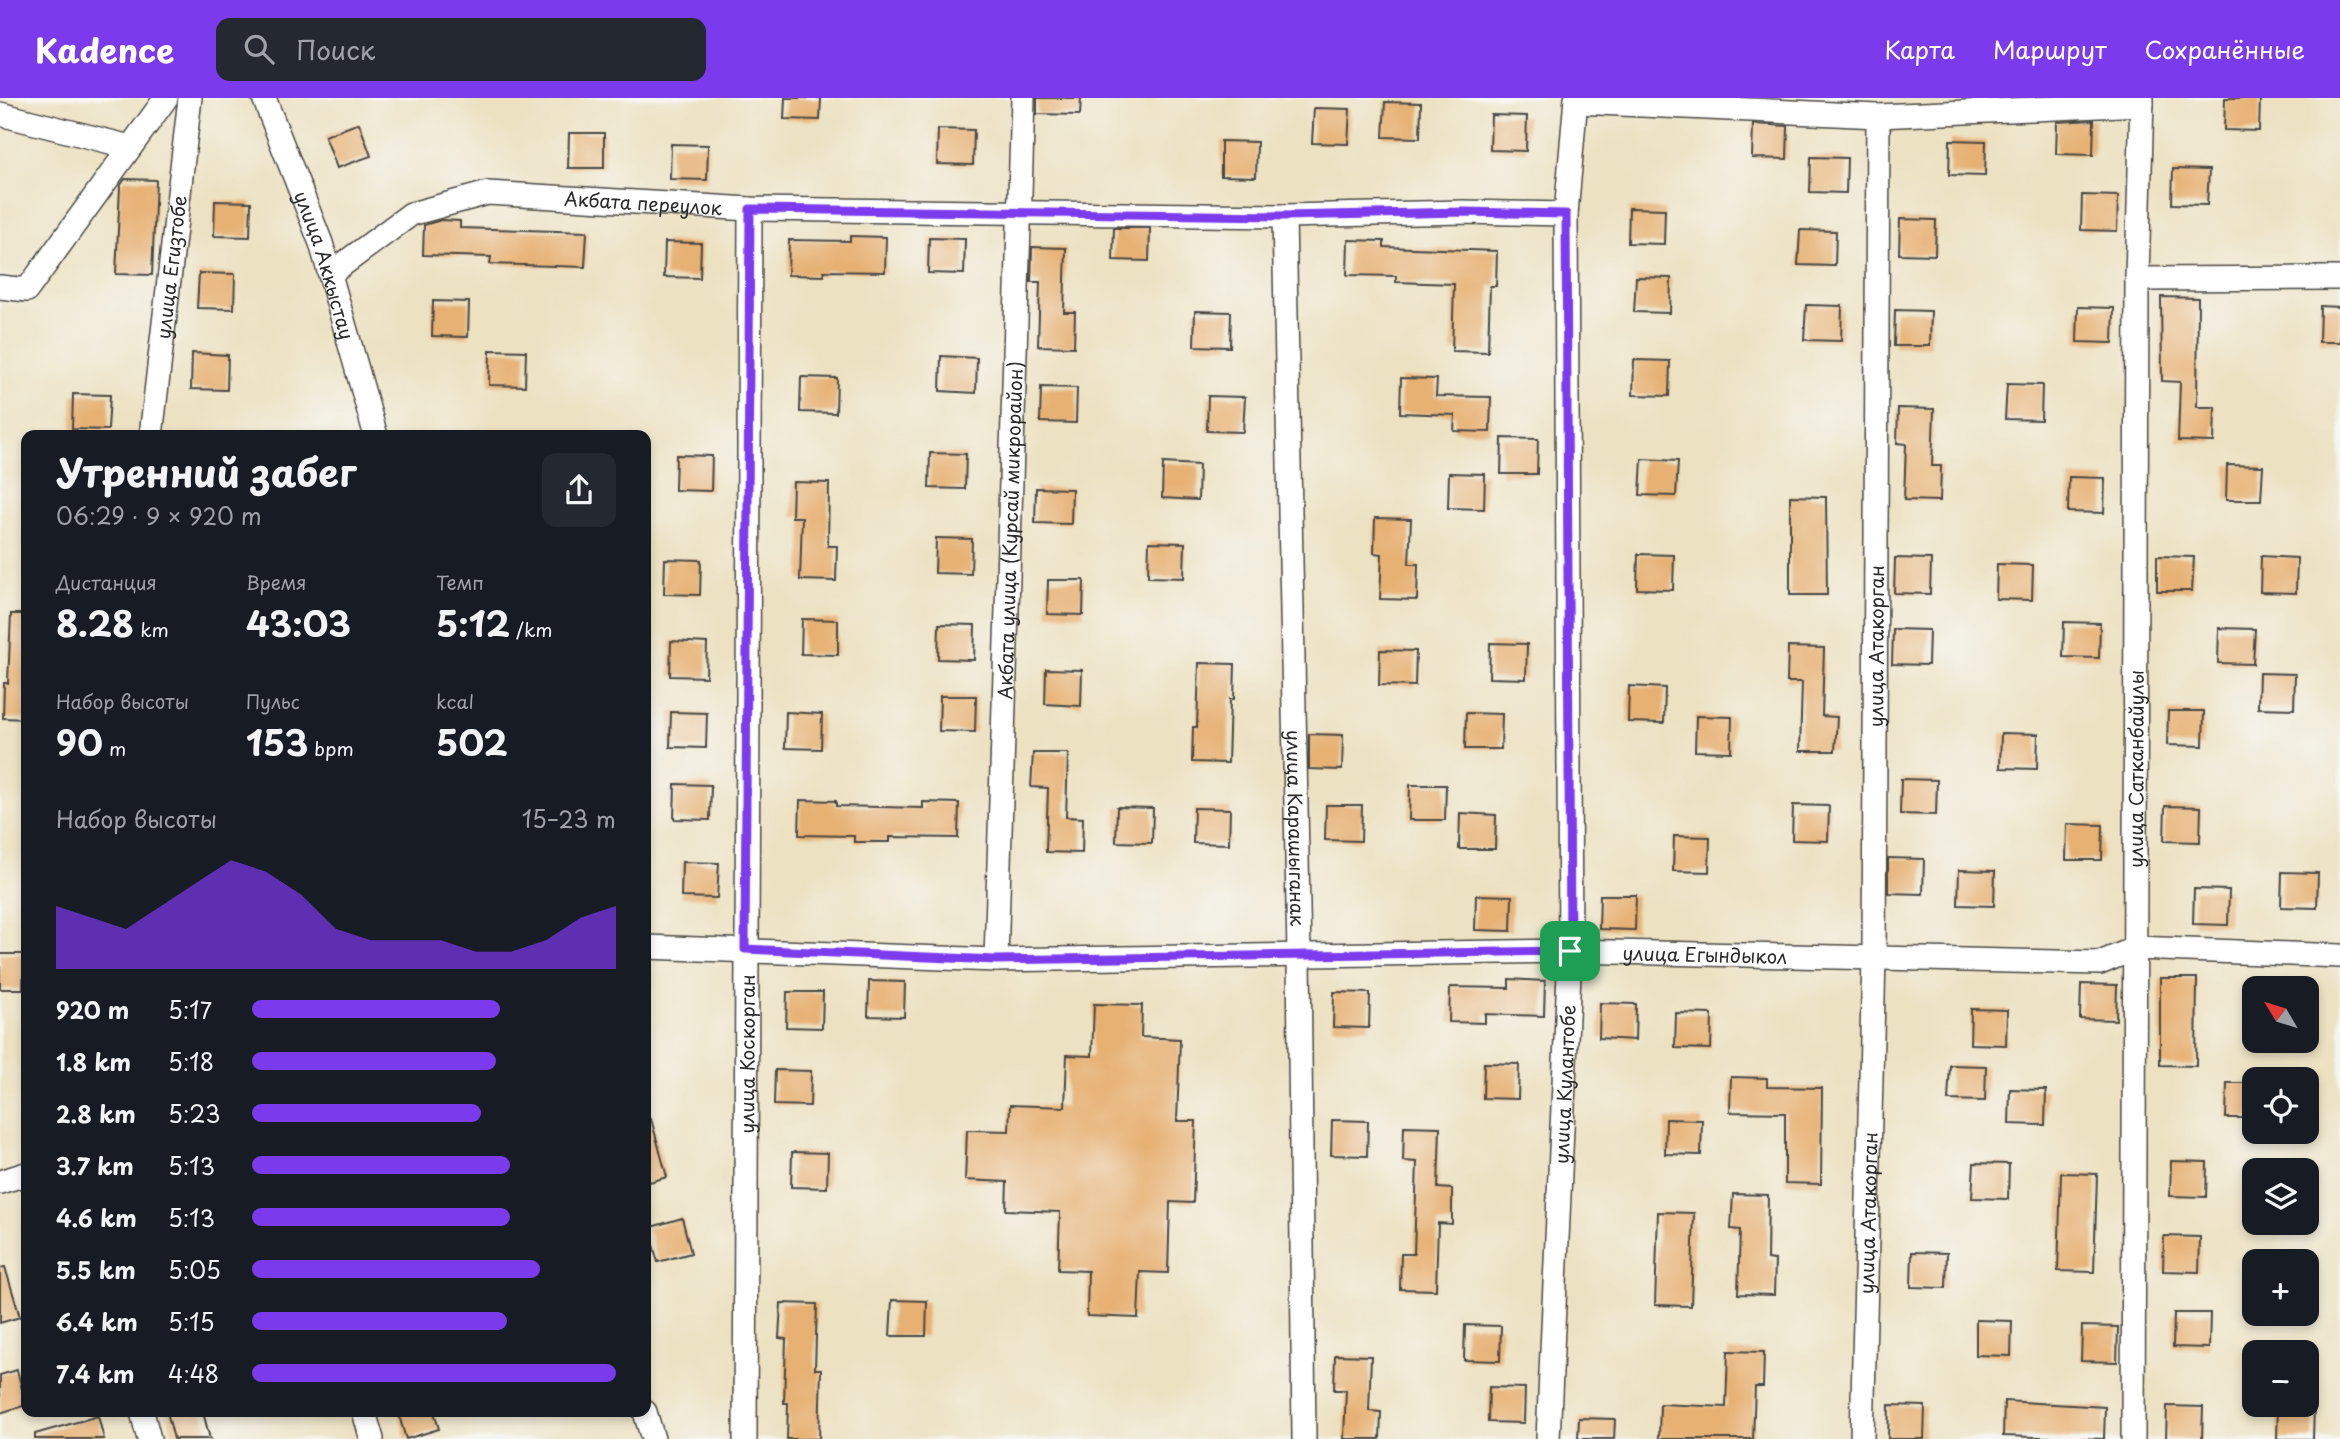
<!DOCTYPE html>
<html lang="ru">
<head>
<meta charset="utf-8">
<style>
	body { margin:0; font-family:"Playpen Sans",sans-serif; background:#242831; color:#f1f3f6; height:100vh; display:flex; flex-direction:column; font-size:26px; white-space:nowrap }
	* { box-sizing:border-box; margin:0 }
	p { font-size:23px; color:#9ea1a6 }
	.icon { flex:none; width:38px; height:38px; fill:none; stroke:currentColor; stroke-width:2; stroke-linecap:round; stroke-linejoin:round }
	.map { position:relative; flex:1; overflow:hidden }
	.panel { position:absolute; left:21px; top:332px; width:630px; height:987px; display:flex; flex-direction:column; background:#171b24; border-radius:14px; box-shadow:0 4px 10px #0003 }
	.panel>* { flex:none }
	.needle { width:46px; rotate:308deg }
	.tools { position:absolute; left:2242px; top:878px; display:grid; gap:14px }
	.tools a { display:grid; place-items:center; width:77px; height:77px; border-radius:14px; background:#171b24; box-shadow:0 4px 10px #0003; font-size:35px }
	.pin { position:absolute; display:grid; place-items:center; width:60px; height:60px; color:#fff; margin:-30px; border-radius:14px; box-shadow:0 4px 10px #0006 }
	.round { display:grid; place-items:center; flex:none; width:74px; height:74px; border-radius:14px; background:#242831 }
	.head { display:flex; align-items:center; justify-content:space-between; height:119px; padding:0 35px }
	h1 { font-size:38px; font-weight:700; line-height:52px }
	.metrics { display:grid; grid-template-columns:repeat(3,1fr); gap:10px; height:119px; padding:7px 35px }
	.metrics div { display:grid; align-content:center }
	.metrics b { font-size:35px; font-weight:700 }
	.metrics small { font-size:19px; font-weight:400 }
	.metrics p { font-size:19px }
	.chart { height:196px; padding:14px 35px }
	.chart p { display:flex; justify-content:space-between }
	.chart svg { width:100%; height:126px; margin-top:7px; fill:#7c3aed; opacity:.7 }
	ul { padding:0 35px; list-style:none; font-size:23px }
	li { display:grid; grid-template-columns:112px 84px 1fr; align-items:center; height:52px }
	li i { height:18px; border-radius:9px; background:#7c3aed }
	header { display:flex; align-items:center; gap:42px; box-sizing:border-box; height:98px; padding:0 35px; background:#7c3aed; color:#fff }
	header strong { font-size:33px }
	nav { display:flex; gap:38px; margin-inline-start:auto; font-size:24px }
	.search { width:490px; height:63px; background:#242831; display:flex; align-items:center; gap:18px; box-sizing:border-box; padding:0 24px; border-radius:14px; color:#9ea1a6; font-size:26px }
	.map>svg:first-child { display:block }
</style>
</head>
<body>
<header>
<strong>Kadence</strong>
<div class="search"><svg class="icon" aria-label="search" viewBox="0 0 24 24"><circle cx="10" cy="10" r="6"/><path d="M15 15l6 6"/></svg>Поиск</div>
<nav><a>Карта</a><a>Маршрут</a><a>Сохранённые</a></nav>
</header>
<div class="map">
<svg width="2340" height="1341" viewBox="0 0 2340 1341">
	<rect width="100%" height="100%" fill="#f6f6f2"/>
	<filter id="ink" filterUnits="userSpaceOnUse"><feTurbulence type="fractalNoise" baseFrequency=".0143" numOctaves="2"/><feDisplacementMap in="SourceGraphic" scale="14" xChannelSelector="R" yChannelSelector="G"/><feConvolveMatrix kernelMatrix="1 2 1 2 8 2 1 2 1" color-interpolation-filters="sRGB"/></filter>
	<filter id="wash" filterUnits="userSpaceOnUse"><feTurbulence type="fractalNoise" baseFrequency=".00686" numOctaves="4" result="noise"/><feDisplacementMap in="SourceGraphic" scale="28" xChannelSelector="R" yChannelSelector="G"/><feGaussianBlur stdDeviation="1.57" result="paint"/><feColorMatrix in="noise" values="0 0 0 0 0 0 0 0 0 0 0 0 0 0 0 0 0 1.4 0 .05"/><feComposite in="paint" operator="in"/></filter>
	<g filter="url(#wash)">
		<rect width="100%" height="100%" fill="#ece1c1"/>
		<g id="blocks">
			<path fill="#e7b173" d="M 785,0 L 821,0 L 820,22 L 784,21 Z
				M 1037,0 L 1081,0 L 1080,17 L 1037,16 Z
				M 2225,0 L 2260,0 L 2259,33 L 2224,32 Z
				M 1385,4 L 1421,5 L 1420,40 L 1383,39 Z
				M 1314,10 L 1350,11 L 1348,46 L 1312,45 Z
				M 1491,17 L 1527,18 L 1526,53 L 1490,52 Z
				M 2094,22 L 2093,57 L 2056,56 L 2057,24 Z
				M 359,25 L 371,58 L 337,70 L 325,38 Z
				M 1753,26 L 1788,28 L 1787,61 L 1752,60 Z
				M 938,31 L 974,32 L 973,67 L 937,66 Z
				M 569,35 L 604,35 L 604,70 L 568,70 Z
				M 1950,42 L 1986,43 L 1985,78 L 1949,77 Z
				M 1221,43 L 1257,44 L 1256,79 L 1221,78 Z
				M 671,46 L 708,47 L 707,82 L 670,81 Z
				M 1811,59 L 1847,60 L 1846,95 L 1810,94 Z
				M 2173,71 L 2209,72 L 2207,107 L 2172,106 Z
				M 125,81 L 156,82 L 152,177 L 116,176 L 120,88 Z
				M 2082,97 L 2118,98 L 2117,133 L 2081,132 Z
				M 215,103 L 251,104 L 250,139 L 214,138 Z
				M 1629,110 L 1665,111 L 1664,146 L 1628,145 Z
				M 1900,121 L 1936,122 L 1935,157 L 1899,156 Z
				M 441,122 L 460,123 L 460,130 L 587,134 L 585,169 L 490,166 L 491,159 L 423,157 L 424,127 Z
				M 1114,130 L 1150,130 L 1149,163 L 1113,162 Z
				M 1800,132 L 1836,133 L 1835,168 L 1798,167 Z
				M 850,138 L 886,139 L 885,174 L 824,173 L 824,178 L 788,177 L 789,142 L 850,143 Z
				M 929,140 L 965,141 L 964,176 L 928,175 Z
				M 1348,142 L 1384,143 L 1384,149 L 1497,153 L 1496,188 L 1490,188 L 1488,254 L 1452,253 L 1454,186 L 1396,184 L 1396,178 L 1347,177 Z
				M 665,144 L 701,145 L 700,180 L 664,179 Z
				M 1032,149 L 1066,150 L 1064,214 L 1075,214 L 1074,249 L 1038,248 L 1040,184 L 1031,184 Z
				M 199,175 L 235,176 L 234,211 L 197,210 Z
				M 1636,179 L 1671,180 L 1670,215 L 1634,214 Z
				M 2161,199 L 2198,200 L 2197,309 L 2215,309 L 2214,344 L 2178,343 L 2180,284 L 2162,283 Z
				M 433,203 L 469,204 L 468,239 L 432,238 Z
				M 1806,207 L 1842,208 L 1841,243 L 1804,242 Z
				M 2320,208 L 2340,209 L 2340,244 L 2319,244 Z
				M 2078,209 L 2114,210 L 2113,245 L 2077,244 Z
				M 1895,212 L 1931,213 L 1930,248 L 1894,248 Z
				M 1195,213 L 1231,214 L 1230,249 L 1194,248 Z
				M 490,252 L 526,253 L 525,288 L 489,287 Z
				M 192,255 L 228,257 L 227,292 L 191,291 Z
				M 941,258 L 977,260 L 976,295 L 940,293 Z
				M 1634,262 L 1670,263 L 1669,298 L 1633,297 Z
				M 801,279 L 837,280 L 836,315 L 800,314 Z
				M 1401,280 L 1437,281 L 1436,298 L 1491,299 L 1490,334 L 1454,333 L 1455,317 L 1400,315 Z
				M 2007,286 L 2042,287 L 2041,322 L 2005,321 Z
				M 1041,289 L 1077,290 L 1076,325 L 1040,324 Z
				M 73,296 L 110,297 L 108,332 L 72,331 Z
				M 1208,298 L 1245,299 L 1243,334 L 1207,333 Z
				M 1898,310 L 1934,311 L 1932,368 L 1941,368 L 1940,403 L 1904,402 L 1906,346 L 1897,345 Z
				M 1502,340 L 1538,341 L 1537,376 L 1501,376 Z
				M 930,355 L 966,356 L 965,391 L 929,390 Z
				M 676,357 L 712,358 L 711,393 L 675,392 Z
				M 1642,361 L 1678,363 L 1676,398 L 1640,397 Z
				M 1163,365 L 1199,367 L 1198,402 L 1162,400 Z
				M 2227,367 L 2263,368 L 2261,402 L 2226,402 Z
				M 1449,375 L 1485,376 L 1484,411 L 1448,410 Z
				M 2069,379 L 2105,380 L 2104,415 L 2068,414 Z
				M 793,384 L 829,385 L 828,448 L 837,448 L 836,483 L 800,482 L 802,419 L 792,419 Z
				M 1036,390 L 1072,391 L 1071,426 L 1035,425 Z
				M 1790,398 L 1826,399 L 1827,497 L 1790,497 Z
				M 1375,420 L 1411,421 L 1409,466 L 1418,466 L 1417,502 L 1380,501 L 1382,456 L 1374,455 Z
				M 936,440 L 972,441 L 971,476 L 935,475 Z
				M 1149,444 L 1185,445 L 1184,480 L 1148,479 Z
				M 1638,456 L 1674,457 L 1673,492 L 1637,491 Z
				M 2157,458 L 2194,459 L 2192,493 L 2157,493 Z
				M 2261,458 L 2297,460 L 2296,495 L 2260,494 Z
				M 1895,460 L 1931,461 L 1930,496 L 1894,495 Z
				M 665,461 L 701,462 L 700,497 L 664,496 Z
				M 1997,466 L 2033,467 L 2032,502 L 1996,501 Z
				M 1048,482 L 1084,482 L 1083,517 L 1047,516 Z
				M 11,516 L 26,516 L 26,621 L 3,620 L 4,585 L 8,585 Z
				M 802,521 L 838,522 L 838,557 L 801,556 Z
				M 2064,524 L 2100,525 L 2099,560 L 2063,559 Z
				M 939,526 L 975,527 L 974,562 L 938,561 Z
				M 2219,530 L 2255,531 L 2253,566 L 2218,565 Z
				M 1893,531 L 1929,532 L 1928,567 L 1892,566 Z
				M 671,543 L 707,545 L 706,579 L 670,578 Z
				M 1490,545 L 1527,546 L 1526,581 L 1489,580 Z
				M 1788,549 L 1824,550 L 1822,618 L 1837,619 L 1835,653 L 1800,653 L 1802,584 L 1787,584 Z
				M 1380,552 L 1416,553 L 1415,588 L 1379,587 Z
				M 1199,565 L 1235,566 L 1234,601 L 1230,601 L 1228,665 L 1192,664 L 1193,629 L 1197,629 Z
				M 1046,571 L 1082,572 L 1081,608 L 1045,606 Z
				M 2259,575 L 2295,576 L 2294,611 L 2258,610 Z
				M 1629,588 L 1665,590 L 1664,625 L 1628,624 Z
				M 940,598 L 976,598 L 975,634 L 939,633 Z
				M 2168,613 L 2204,613 L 2203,648 L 2167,647 Z
				M 671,614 L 707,615 L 706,650 L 670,649 Z
				M 786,614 L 822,616 L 821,651 L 785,650 Z
				M 1466,615 L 1502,616 L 1501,651 L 1465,651 Z
				M 1696,618 L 1732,619 L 1731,654 L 1695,653 Z
				M 2001,635 L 2038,636 L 2037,671 L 2000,670 Z
				M 1309,636 L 1343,637 L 1342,672 L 1309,671 Z
				M 1033,655 L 1068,655 L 1066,719 L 1083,720 L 1082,755 L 1046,754 L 1048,690 L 1031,689 Z
				M 1901,681 L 1937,682 L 1936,717 L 1900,716 Z
				M 675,686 L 711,687 L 710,722 L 674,721 Z
				M 1410,687 L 1446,687 L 1445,722 L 1409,722 Z
				M 800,702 L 836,703 L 836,708 L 923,710 L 923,704 L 959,705 L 958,740 L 890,739 L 890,744 L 854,744 L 854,738 L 799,737 Z
				M 1326,707 L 1362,707 L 1361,743 L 1325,742 Z
				M 1793,707 L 1829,708 L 1828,743 L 1792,742 Z
				M 2165,708 L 2201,709 L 2200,744 L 2164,743 Z
				M 1117,709 L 1153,710 L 1152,745 L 1116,744 Z
				M 1194,710 L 1230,711 L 1229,746 L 1193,745 Z
				M 1460,715 L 1496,717 L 1495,751 L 1459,751 Z
				M 2067,726 L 2103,727 L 2102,762 L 2066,762 Z
				M 1674,738 L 1710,739 L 1709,774 L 1673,773 Z
				M 1888,760 L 1924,761 L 1923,796 L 1888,795 Z
				M 682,764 L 719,765 L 717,800 L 681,799 Z
				M 1959,772 L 1995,773 L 1994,808 L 1958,807 Z
				M 2282,774 L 2318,775 L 2317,810 L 2281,809 Z
				M 2194,791 L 2229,792 L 2228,827 L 2193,826 Z
				M 1476,797 L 1512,798 L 1511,833 L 1475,832 Z
				M 1600,797 L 1636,797 L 1635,832 L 1599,831 Z
				M 0,856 L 24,856 L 23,891 L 0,891 Z
				M 2160,880 L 2197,880 L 2196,968 L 2160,967 Z
				M 1509,881 L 1545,883 L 1544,918 L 1485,916 L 1485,925 L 1449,924 L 1450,889 L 1509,890 Z
				M 869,883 L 905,884 L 904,919 L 868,918 Z
				M 2081,886 L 2117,887 L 2116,922 L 2080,921 Z
				M 787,894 L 823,894 L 822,930 L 786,929 Z
				M 1334,894 L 1370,895 L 1369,930 L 1333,929 Z
				M 1600,905 L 1636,906 L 1635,942 L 1599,940 Z
				M 1094,906 L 1142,907 L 1141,939 L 1180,941 L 1177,1023 L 1196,1023 L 1193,1105 L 1170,1104 L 1168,1175 L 1140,1174 L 1138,1220 L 1087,1218 L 1088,1173 L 1058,1172 L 1060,1114 L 1006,1112 L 1007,1084 L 965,1082 L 967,1032 L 1009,1033 L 1010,1007 L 1065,1009 L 1067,957 L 1092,958 Z
				M 1971,911 L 2007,912 L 2006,947 L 1970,946 Z
				M 1676,915 L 1712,916 L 1711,951 L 1675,950 Z
				M 1484,965 L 1519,966 L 1518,1001 L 1483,1000 Z
				M 1950,967 L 1986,968 L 1985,1003 L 1948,1002 Z
				M 775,972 L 811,973 L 810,1008 L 774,1007 Z
				M 1731,979 L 1767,980 L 1767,989 L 1822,990 L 1821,1086 L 1785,1085 L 1785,1015 L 1730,1014 Z
				M 2227,985 L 2254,985 L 2254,1020 L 2226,1020 Z
				M 2010,991 L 2046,992 L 2045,1027 L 2009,1026 Z
				M 651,1021 L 667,1079 L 646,1085 L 646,1022 Z
				M 1666,1021 L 1702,1022 L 1701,1057 L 1665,1056 Z
				M 1332,1022 L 1368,1023 L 1367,1058 L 1331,1057 Z
				M 1404,1028 L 1440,1029 L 1438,1090 L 1452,1091 L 1452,1126 L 1438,1125 L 1436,1192 L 1400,1191 L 1401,1156 L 1414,1156 L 1417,1064 L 1403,1063 Z
				M 792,1054 L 828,1055 L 827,1090 L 791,1089 Z
				M 2171,1063 L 2207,1064 L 2206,1099 L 2170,1098 Z
				M 1974,1065 L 2009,1066 L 2008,1101 L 1972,1100 Z
				M 2061,1075 L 2097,1076 L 2094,1174 L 2058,1173 Z
				M 1733,1096 L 1768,1097 L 1767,1161 L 1775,1162 L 1774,1197 L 1738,1196 L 1740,1132 L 1731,1131 Z
				M 1658,1114 L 1694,1115 L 1691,1208 L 1655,1207 Z
				M 682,1120 L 691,1155 L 658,1164 L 648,1130 Z
				M 2164,1138 L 2200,1139 L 2199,1174 L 2163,1173 Z
				M 1912,1154 L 1947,1155 L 1946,1190 L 1911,1189 Z
				M 5,1169 L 20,1219 L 0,1225 L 0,1170 Z
				M 892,1202 L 927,1203 L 926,1238 L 890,1238 Z
				M 781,1205 L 817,1206 L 815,1271 L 821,1271 L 819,1341 L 787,1341 L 788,1305 L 784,1305 L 786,1241 L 779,1240 Z
				M 2174,1215 L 2210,1215 L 2209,1250 L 2173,1249 Z
				M 1976,1222 L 2012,1223 L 2011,1258 L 1976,1257 Z
				M 1465,1227 L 1501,1228 L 1500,1263 L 1464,1262 Z
				M 2082,1228 L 2118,1229 L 2117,1264 L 2081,1263 Z
				M 1728,1253 L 1764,1254 L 1763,1289 L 1755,1289 L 1753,1341 L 1659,1341 L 1660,1306 L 1726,1309 Z
				M 1335,1257 L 1371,1258 L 1369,1313 L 1381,1314 L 1380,1341 L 1344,1341 L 1346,1292 L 1334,1292 Z
				M 17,1272 L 26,1307 L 0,1315 L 0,1277 Z
				M 1489,1289 L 1525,1290 L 1524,1325 L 1488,1324 Z
				M 2004,1303 L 2105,1309 L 2104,1341 L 2003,1338 Z
				M 1889,1307 L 1925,1308 L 1924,1341 L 1888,1341 Z
				M 2278,1307 L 2314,1308 L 2313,1341 L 2277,1341 Z
				M 2167,1308 L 2203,1309 L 2202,1341 L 2166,1341 Z
				M 167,1314 L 203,1314 L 210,1341 L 174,1341 Z
				M 398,1314 L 434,1314 L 439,1331 L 406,1341 Z
				M 98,1318 L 104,1341 L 35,1341 L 35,1336 Z
				M 1579,1320 L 1615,1321 L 1614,1341 L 1578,1341 Z"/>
		</g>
	</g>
	<g filter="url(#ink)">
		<use href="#blocks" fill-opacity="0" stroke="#484642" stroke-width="2"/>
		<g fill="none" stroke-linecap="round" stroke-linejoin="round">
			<g stroke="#484642" stroke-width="26">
				<g id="minor">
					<path id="s1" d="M 264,0 L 321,145 L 376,338"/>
					<path d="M 1577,4 L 1878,18 L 2142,6"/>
					<path d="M 0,16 L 130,49"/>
					<path id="s2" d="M 1284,118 L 1299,857 L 1304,1341"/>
					<path id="s3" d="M 330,176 L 411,116 L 488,95 L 750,111 L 1284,118 L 1463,114 L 1566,116"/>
					<path d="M 2137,181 L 2340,180"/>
					<path d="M 0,189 L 27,192 L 166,0"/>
					<path id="s4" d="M 151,338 L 190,0"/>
					<path id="s5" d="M 646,849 L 996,862 L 1570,853 L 2100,865 L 2136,850 L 2340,858"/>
					<path id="s6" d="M 996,862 L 1023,0"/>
					<path d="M 0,1084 L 26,1076"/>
					<path d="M 142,1314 L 149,1341"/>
					<path d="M 364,1314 L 372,1341"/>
					<path d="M 645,1314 L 653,1341"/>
					<path id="s7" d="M 745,1341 L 750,111"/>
					<path id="s8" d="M 1548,1341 L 1570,853 L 1566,116 L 1576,0"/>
					<path id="s9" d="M 1862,1341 L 1874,859 L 1878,18"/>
					<path id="s10" d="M 2133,1341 L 2137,181 L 2142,0"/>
				</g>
			</g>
			<use href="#minor" stroke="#fff" stroke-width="23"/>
		</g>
	</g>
	<g fill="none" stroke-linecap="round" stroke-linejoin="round" filter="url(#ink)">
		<g stroke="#fff" stroke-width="14">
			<path id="route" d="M 750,111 L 1284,118 L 1463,114 L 1566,116 L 1570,853 L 996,862 L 745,851 Z"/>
		</g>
		<use href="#route" stroke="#7c3aed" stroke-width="9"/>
	</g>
	<g text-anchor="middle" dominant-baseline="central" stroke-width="6" stroke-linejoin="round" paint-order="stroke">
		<g font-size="19" fill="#2b2b2b" stroke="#f6f6f2">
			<text stroke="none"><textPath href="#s3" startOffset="336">Акбата переулок</textPath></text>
			<text stroke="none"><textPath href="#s1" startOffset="178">улица Аккыстау</textPath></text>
			<text stroke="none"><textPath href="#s4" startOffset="170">улица Егизтобе</textPath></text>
			<text stroke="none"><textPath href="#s6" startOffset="430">Акбата улица (Курсай микрорайон)</textPath></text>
			<text stroke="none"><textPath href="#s9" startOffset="793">улица Атакорган</textPath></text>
			<text stroke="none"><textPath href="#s10" startOffset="670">улица Сатканбайулы</textPath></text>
			<text stroke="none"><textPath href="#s2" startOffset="612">улица Карашыганак</textPath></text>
			<text stroke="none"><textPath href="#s5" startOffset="1059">улица Егындыкол</textPath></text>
			<text stroke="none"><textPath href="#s7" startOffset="385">улица Коскорган</textPath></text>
			<text stroke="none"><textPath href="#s8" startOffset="355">улица Кулантобе</textPath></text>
			<text stroke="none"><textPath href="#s9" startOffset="226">улица Атакорган</textPath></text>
		</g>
	</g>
</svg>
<div class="tools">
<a><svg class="needle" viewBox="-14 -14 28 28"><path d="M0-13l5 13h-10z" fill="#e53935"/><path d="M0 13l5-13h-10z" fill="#9ea1a6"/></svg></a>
<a><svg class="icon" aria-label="locate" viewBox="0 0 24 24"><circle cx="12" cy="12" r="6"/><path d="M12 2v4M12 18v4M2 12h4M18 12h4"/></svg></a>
<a><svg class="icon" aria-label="layers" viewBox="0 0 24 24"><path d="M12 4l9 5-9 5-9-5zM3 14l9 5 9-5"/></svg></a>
<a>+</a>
<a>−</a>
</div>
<div class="pin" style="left:1570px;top:853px;background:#1e9e55"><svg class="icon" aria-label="arrive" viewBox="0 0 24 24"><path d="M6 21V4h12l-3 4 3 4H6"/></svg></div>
<section class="panel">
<div class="head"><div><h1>Утренний забег</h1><p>06:29 · 9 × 920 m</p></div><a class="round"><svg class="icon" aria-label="share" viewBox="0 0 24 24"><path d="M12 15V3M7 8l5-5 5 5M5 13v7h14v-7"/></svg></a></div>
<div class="metrics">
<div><p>Дистанция</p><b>8.28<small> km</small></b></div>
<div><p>Время</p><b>43:03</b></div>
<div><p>Темп</p><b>5:12<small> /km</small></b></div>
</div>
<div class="metrics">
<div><p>Набор высоты</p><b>90<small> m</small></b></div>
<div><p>Пульс</p><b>153<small> bpm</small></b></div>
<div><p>kcal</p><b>502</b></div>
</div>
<div class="chart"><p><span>Набор высоты</span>15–23 m</p>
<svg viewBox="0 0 160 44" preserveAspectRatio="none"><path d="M0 44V22L10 26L20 30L30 22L40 14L50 6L60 10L70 18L80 30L90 34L100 34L110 34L120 38L130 38L140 34L150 26L160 22V44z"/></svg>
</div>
<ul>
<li><b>920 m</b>5:17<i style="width:68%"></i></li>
<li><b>1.8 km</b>5:18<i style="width:67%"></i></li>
<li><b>2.8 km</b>5:23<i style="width:63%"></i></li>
<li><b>3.7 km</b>5:13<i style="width:71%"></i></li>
<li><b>4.6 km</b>5:13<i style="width:71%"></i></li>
<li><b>5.5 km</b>5:05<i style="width:79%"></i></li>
<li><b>6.4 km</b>5:15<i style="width:70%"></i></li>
<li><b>7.4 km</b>4:48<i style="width:100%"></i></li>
</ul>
</section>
</div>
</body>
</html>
